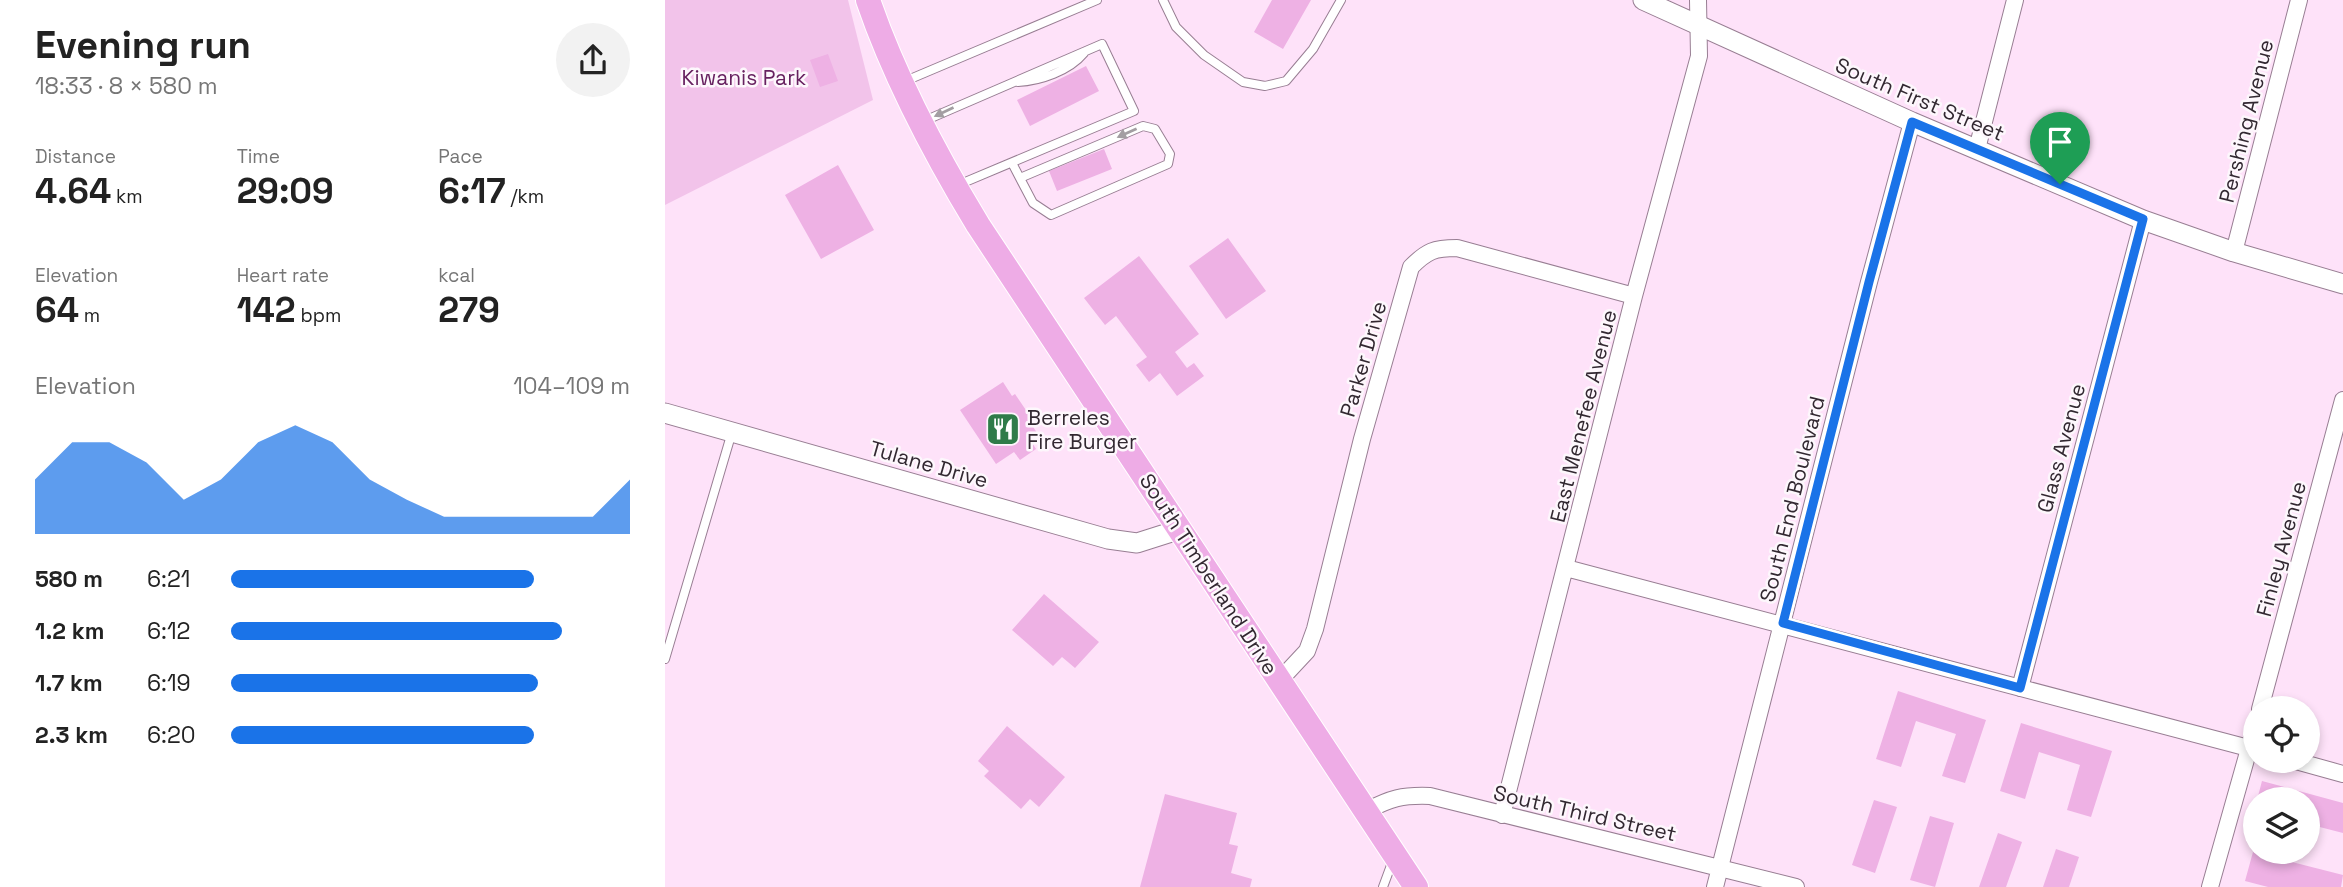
<!DOCTYPE html>
<html lang="en">
<head>
<meta charset="utf-8">
<style>
	body { margin:0; font-family:"Space Grotesk",sans-serif; background:#f2f2f2; color:#222; height:100vh; display:flex; flex-direction:column; font-size:26px; white-space:nowrap }
	* { box-sizing:border-box; margin:0 }
	p { font-size:23px; color:#767676 }
	.icon { flex:none; width:38px; height:38px; fill:none; stroke:currentColor; stroke-width:2; stroke-linecap:round; stroke-linejoin:round }
	.map { position:relative; flex:1; overflow:hidden }
	.side { display:flex; flex-direction:column; background:#fff; width:665px }
	.side>* { flex:none }
	.tools { position:absolute; left:1578px; top:696px; display:grid; gap:14px }
	.tools a { display:grid; place-items:center; width:77px; height:77px; border-radius:50%; background:#fff; box-shadow:0 4px 10px #0003; font-size:35px }
	.pin { position:absolute; display:grid; place-items:center; width:60px; height:60px; color:#fff; margin:-72px -30px; border-radius:50% 50% 50% 0; rotate:-45deg; box-shadow:0 0 7px #0007 }
	.pin .icon { rotate:45deg }
	.round { display:grid; place-items:center; flex:none; width:74px; height:74px; border-radius:37px; background:#f2f2f2 }
	.headline { display:flex; align-items:center; justify-content:space-between; height:119px; padding:0 35px }
	h1 { font-size:38px; font-weight:700; line-height:52px }
	.stats { display:grid; grid-template-columns:repeat(3,1fr); gap:10px; height:119px; padding:7px 35px }
	.stats div { display:grid; align-content:center }
	.stats b { font-size:35px; font-weight:700 }
	.stats small { font-size:19px; font-weight:400 }
	.stats p { font-size:19px }
	.chart { height:196px; padding:14px 35px }
	.chart p { display:flex; justify-content:space-between }
	.chart svg { width:100%; height:126px; margin-top:7px; fill:#1a73e8; opacity:.7 }
	ul { padding:0 35px; list-style:none; font-size:23px }
	li { display:grid; grid-template-columns:112px 84px 1fr; align-items:center; height:52px }
	li i { height:18px; border-radius:9px; background:#1a73e8 }
	main { display:flex; flex:1; min-height:0 }
	.map>svg:first-child { display:block }
</style>
</head>
<body>
<main>
<section class="side">
<div class="headline"><div><h1>Evening run</h1><p>18:33 · 8 × 580 m</p></div><a class="round"><svg class="icon" aria-label="share" viewBox="0 0 24 24"><path d="M12 15V3M7 8l5-5 5 5M5 13v7h14v-7"/></svg></a></div>
<div class="stats">
<div><p>Distance</p><b>4.64<small> km</small></b></div>
<div><p>Time</p><b>29:09</b></div>
<div><p>Pace</p><b>6:17<small> /km</small></b></div>
</div>
<div class="stats">
<div><p>Elevation</p><b>64<small> m</small></b></div>
<div><p>Heart rate</p><b>142<small> bpm</small></b></div>
<div><p>kcal</p><b>279</b></div>
</div>
<div class="chart"><p><span>Elevation</span>104–109 m</p>
<svg viewBox="0 0 160 44" preserveAspectRatio="none"><path d="M0 44V25L10 12L20 12L30 19L40 32L50 25L60 12L70 6L80 12L90 25L100 32L110 38L120 38L130 38L140 38L150 38L160 25V44z"/></svg>
</div>
<ul>
<li><b>580 m</b>6:21<i style="width:76%"></i></li>
<li><b>1.2 km</b>6:12<i style="width:83%"></i></li>
<li><b>1.7 km</b>6:19<i style="width:77%"></i></li>
<li><b>2.3 km</b>6:20<i style="width:76%"></i></li>
</ul>
</section>
<div class="map">
<svg width="1678" height="887" viewBox="0 0 1678 887">
	<rect width="100%" height="100%" fill="#fee2f9"/>
	<path fill="#f2c3ea" d="M 0,0 L 183,0 L 208,100 L 0,205 Z"/>
	<path fill="#eeb1e4" d="M 607,0 L 646,0 L 618,49 L 589,32 Z
		M 163,54 L 173,81 L 155,87 L 145,60 Z
		M 421,66 L 434,91 L 365,126 L 352,100 Z
		M 439,149 L 447,169 L 392,191 L 384,171 Z
		M 173,165 L 209,230 L 156,259 L 120,195 Z
		M 563,238 L 601,291 L 561,319 L 524,266 Z
		M 474,256 L 534,334 L 510,352 L 522,368 L 529,363 L 539,376 L 512,396 L 495,373 L 484,382 L 471,365 L 482,357 L 451,316 L 440,325 L 419,298 Z
		M 338,382 L 347,396 L 350,394 L 367,419 L 365,422 L 374,436 L 366,441 L 371,449 L 355,460 L 349,452 L 331,464 L 295,410 Z
		M 379,594 L 434,642 L 410,668 L 397,657 L 388,666 L 347,630 Z
		M 1233,691 L 1321,720 L 1300,783 L 1277,776 L 1291,734 L 1251,721 L 1236,767 L 1211,759 Z
		M 1356,723 L 1447,751 L 1426,817 L 1402,810 L 1415,765 L 1374,752 L 1360,799 L 1335,791 Z
		M 342,726 L 400,777 L 374,807 L 365,799 L 356,809 L 319,776 L 324,771 L 313,761 Z
		M 1597,781 L 1678,803 L 1678,833 L 1643,824 L 1643,800 L 1592,800 Z
		M 500,794 L 572,813 L 564,844 L 573,846 L 566,873 L 587,879 L 585,887 L 475,887 Z
		M 1209,800 L 1232,807 L 1210,873 L 1187,865 Z
		M 1265,816 L 1289,823 L 1270,887 L 1245,880 Z
		M 1333,833 L 1357,842 L 1341,887 L 1314,887 Z
		M 1391,849 L 1414,857 L 1404,887 L 1378,887 Z
		M 1588,852 L 1678,875 L 1676,887 L 1603,887 L 1580,881 Z"/>
	<g fill="none" stroke-linecap="round" stroke-linejoin="round">
		<g stroke="#987e93" stroke-width="10">
			<path id="service" d="M 498,0 L 511,27 L 539,55 L 578,82 L 600,86 L 621,81 L 648,49 L 676,0
				M 238,82 L 432,0
				M 353,82 C 375,81 404,71 419,53
				M 259,121 L 437,44 L 469,111 L 293,185
				M 347,163 L 368,203 L 386,215 L 503,164 L 505,154 L 490,129 L 478,126 L 355,178
				M 0,659 L 67,432
				M 718,887 L 728,860"/>
		</g>
		<g stroke="#987e93" stroke-width="18">
			<path id="minor" d="M 1312,149 L 1350,0
				M 1569,252 L 1634,0
				M 901,568 L 1591,750
				M 614,681 L 642,651 L 650,629 L 697,439 L 746,267 C 762,251 769,248 792,248 L 969,296
				M 1355,688 L 1478,220
				M 1595,709 L 1678,400
				M 1631,761 L 1678,774
				M 701,811 C 726,798 737,795 765,796 L 1131,887
				M 837,815 L 969,296 L 1034,56 L 1033,0
				M 1050,887 L 1204,282 L 1247,122
				M 1545,887 L 1591,724"/>
		</g>
		<g stroke="#987e93" stroke-width="21">
			<path id="tertiary" d="M 978,0 L 1247,122 L 1478,220 L 1569,252 L 1678,284
				M 0,413 L 443,539 L 472,543 L 516,529"/>
		</g>
		<g stroke="#fff" stroke-width="26">
			<path id="primary" d="M 203,0 C 230,79 270,154 313,225 L 751,887"/>
		</g>
		<use href="#service" stroke="#fff" stroke-width="8"/>
		<use href="#minor" stroke="#fff" stroke-width="16"/>
		<use href="#tertiary" stroke="#fff" stroke-width="19"/>
		<use href="#primary" stroke="#eeace6" stroke-width="24"/>
	</g>
	<defs><path id="oneway-solid" d="M-6-.8H1V-3.2L6.5 0L1 3.2V.8H-6Z" transform="scale(1.75)"/></defs>
	<g fill="#a39ea2">
		<use href="#oneway-solid" transform="translate(279 112) rotate(155)"/>
		<use href="#oneway-solid" transform="translate(462 133) rotate(156)"/>
	</g>
	<g fill="none" stroke-linecap="round" stroke-linejoin="round">
		<g stroke="#fff" stroke-width="14">
			<path id="route" d="M 1247,122 L 1478,219 L 1355,688 L 1118,623 L 1204,282 Z"/>
		</g>
		<use href="#route" stroke="#1a73e8" stroke-width="9"/>
	</g>
	<defs>
		<g id="restaurant-square" transform="scale(1.75)"><rect x="-9" y="-9" width="18" height="18" rx="4" fill="#2f7b49" stroke="#fdf7fc"/><path d="M-5-6h1v4h1v-4h1v4h1v-4h1v5L-1.5 .5V6h-2V.5L-5-1ZM5-6V6H3V1.5H1.5Q1.5-4 5-6Z" fill="#fff"/></g>
	</defs>
	<g fill-rule="evenodd">
		<use href="#restaurant-square" x="338" y="429"/>
	</g>
	<g text-anchor="middle" dominant-baseline="central" stroke-width="5" stroke-linejoin="round" paint-order="stroke">
		<g font-size="21" fill="#672160" stroke="#fdf7fc">
			<text x="79" y="77">Kiwanis Park</text>
		</g>
		<g font-size="21" fill="#322831" stroke="#fdf7fc">
			<text transform="translate(1255 99) rotate(23)">South First Street</text>
			<text transform="translate(1581 121) rotate(-76)">Pershing Avenue</text>
			<text transform="translate(698 359) rotate(-74)">Parker Drive</text>
			<text transform="translate(918 416) rotate(-76)">East Menefee Avenue</text>
			<text transform="translate(1396 448) rotate(-75)">Glass Avenue</text>
			<text transform="translate(264 464) rotate(16)">Tulane Drive</text>
			<text transform="translate(1127 499) rotate(-76)">South End Boulevard</text>
			<text transform="translate(1616 549) rotate(-75)">Finley Avenue</text>
			<text transform="translate(544 574) rotate(57)">South Timberland Drive</text>
			<text transform="translate(920 813) rotate(13)">South Third Street</text>
		</g>
		<g font-size="21" fill="#322831" stroke="#fdf7fc" text-anchor="start">
			<text x="362" y="417">Berreles<tspan x="362" dy="24">Fire Burger</tspan></text>
		</g>
	</g>
</svg>
<div class="tools">
<a><svg class="icon" aria-label="locate" viewBox="0 0 24 24"><circle cx="12" cy="12" r="6"/><path d="M12 2v4M12 18v4M2 12h4M18 12h4"/></svg></a>
<a><svg class="icon" aria-label="layers" viewBox="0 0 24 24"><path d="M12 4l9 5-9 5-9-5zM3 14l9 5 9-5"/></svg></a>
</div>
<div class="pin" style="left:1395px;top:184px;background:#1e9e55"><svg class="icon" aria-label="arrive" viewBox="0 0 24 24"><path d="M6 21V4h12l-3 4 3 4H6"/></svg></div>
</div>
</main>
</body>
</html>
